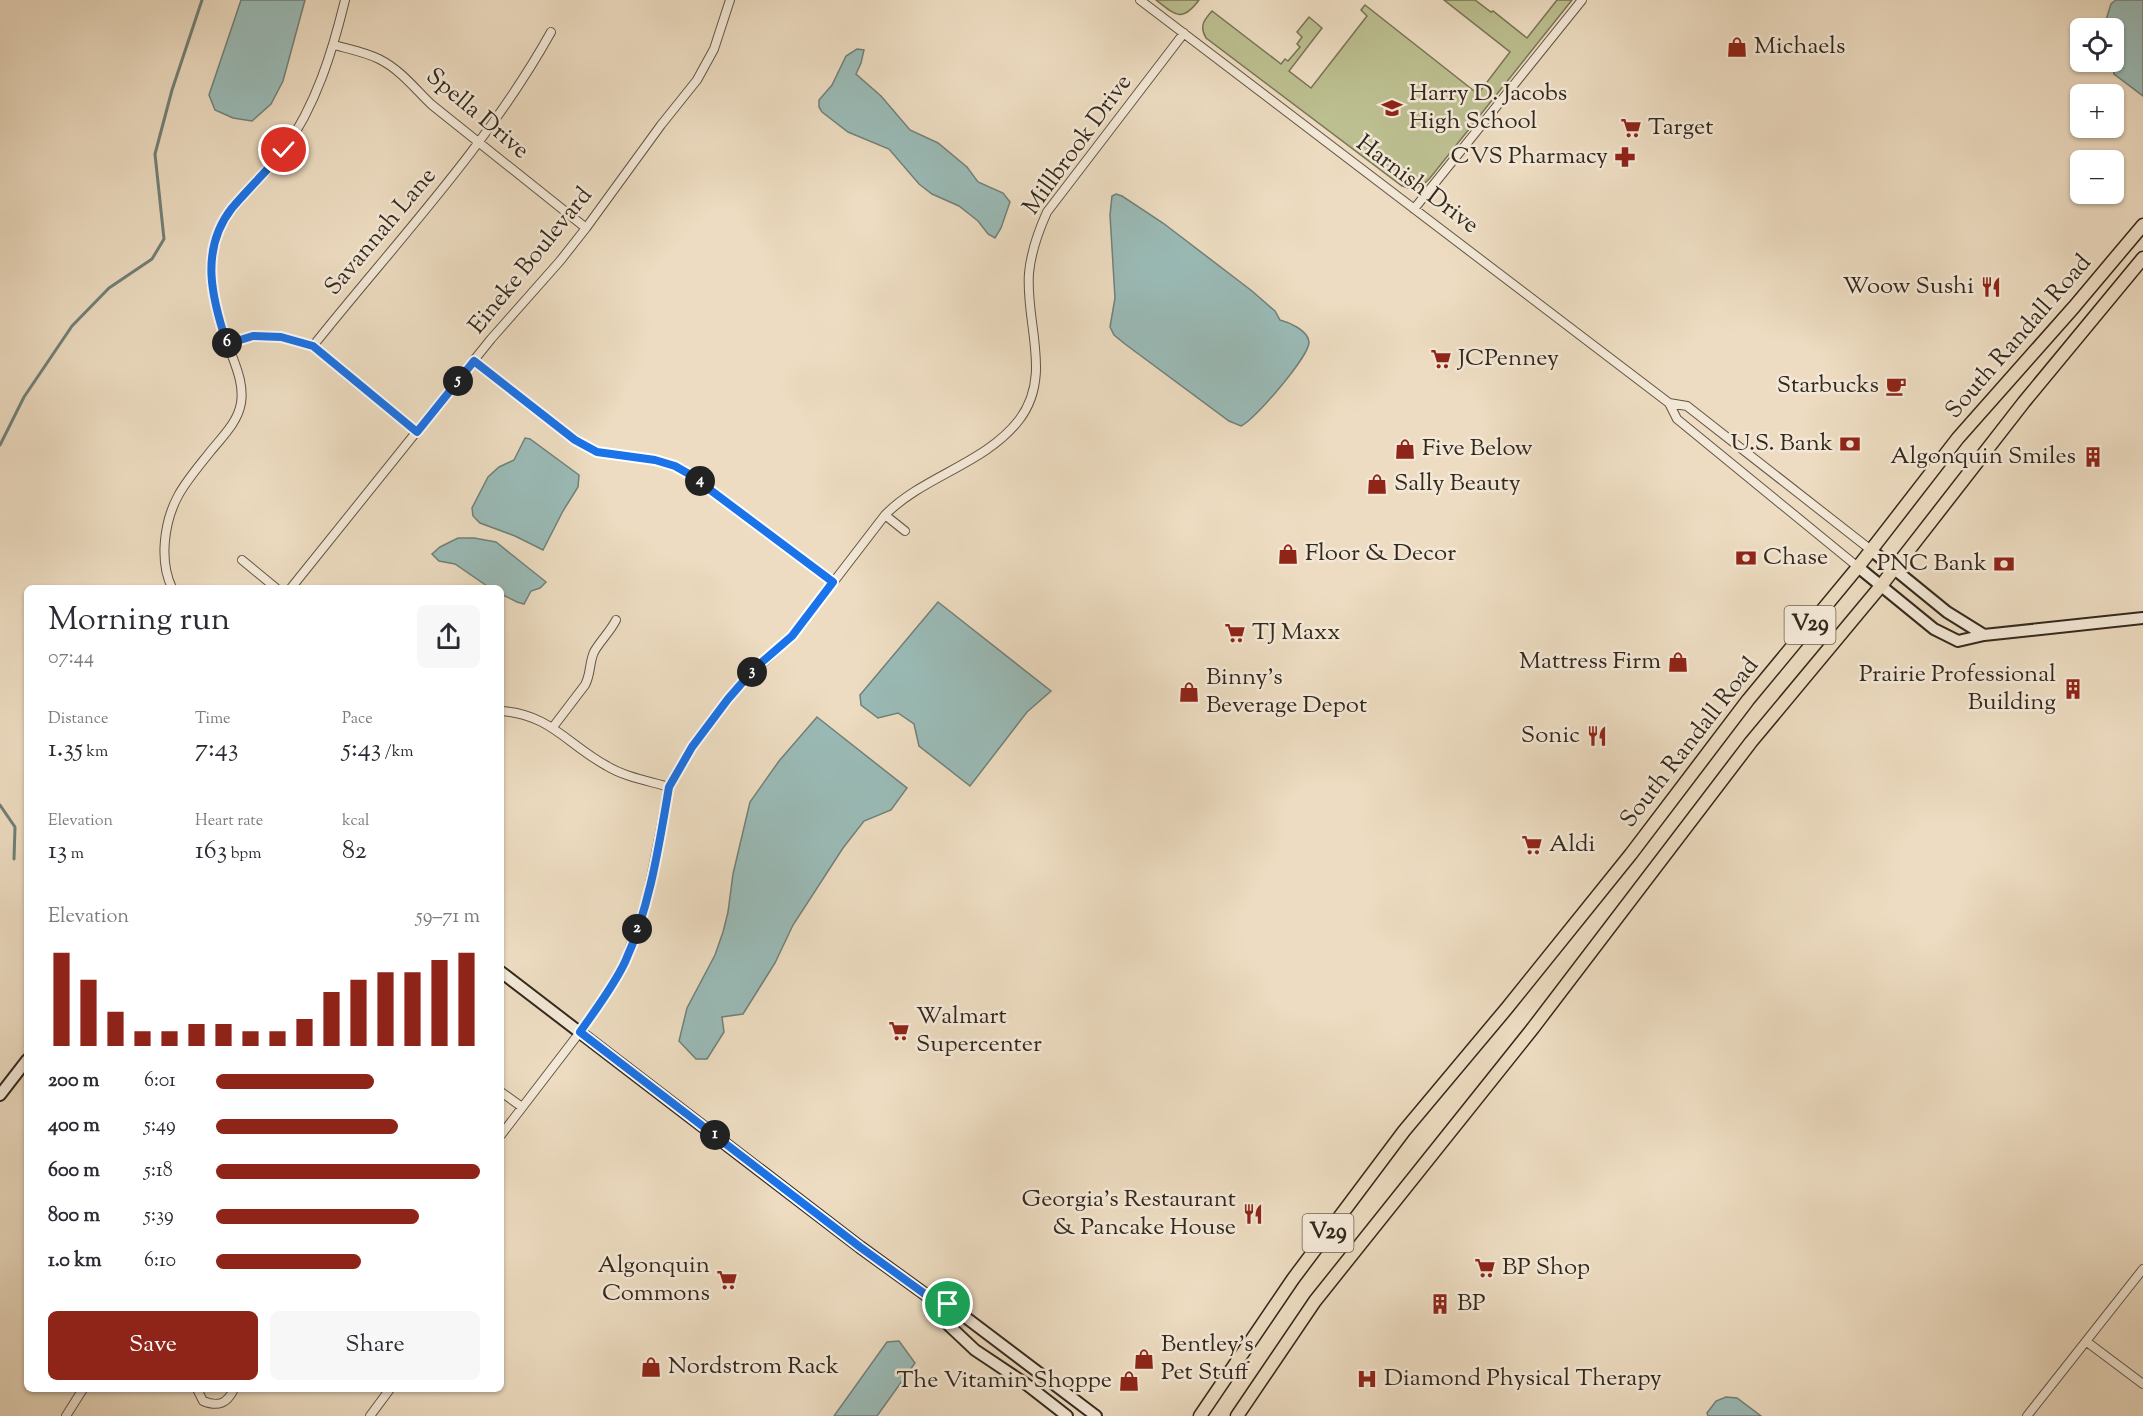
<!DOCTYPE html>
<html lang="en">
<head>
<meta charset="utf-8">
<style>
	body { margin:0; font-family:"Sorts Mill Goudy",serif; background:#f7f7f7; color:#2b2b33; height:100vh; display:flex; flex-direction:column; font-size:22px; white-space:nowrap }
	* { box-sizing:border-box; margin:0 }
	p { font-size:20px; color:#7c7c81 }
	.icon { flex:none; width:33px; height:33px; fill:none; stroke:currentColor; stroke-width:2; stroke-linecap:round; stroke-linejoin:round }
	.map { position:relative; flex:1; overflow:hidden }
	.panel { position:absolute; left:24px; top:585px; width:480px; height:807px; display:flex; flex-direction:column; background:#fff; border-radius:9px; box-shadow:0 2px 4px #0004 }
	.panel>* { flex:none }
	.tools { position:absolute; left:2070px; top:18px; display:grid; gap:12px }
	.tools a { display:grid; place-items:center; width:54px; height:54px; border-radius:9px; background:#fff; box-shadow:0 2px 4px #0004; font-size:30px }
	.pin { position:absolute; display:grid; place-items:center; width:51px; height:51px; color:#fff; margin:-26px; border:3px solid #fff; border-radius:50%; box-shadow:0 2px 6px #0007 }
	.km { position:absolute; width:30px; height:30px; margin:-15px; border-radius:50%; background:#222; color:#fff; font-size:16px; line-height:30px; text-align:center }
	.round { display:grid; place-items:center; flex:none; width:63px; height:63px; border-radius:9px; background:#f7f7f7 }
	.head { display:flex; align-items:center; justify-content:space-between; height:102px; padding:0 24px }
	h1 { font-size:33px; font-weight:600; line-height:45px }
	.metrics { display:grid; grid-template-columns:repeat(3,1fr); gap:9px; height:102px; padding:6px 24px }
	.metrics div { display:grid; align-content:center }
	.metrics b { font-size:26px; font-weight:600 }
	.metrics small { font-size:16px; font-weight:400 }
	.metrics p { font-size:16px }
	.chart { height:168px; padding:12px 24px }
	.chart p { display:flex; justify-content:space-between }
	.chart svg { width:100%; height:108px; margin-top:6px; stroke:#8f2418; stroke-width:6 }
	.button { display:flex; gap:12px; margin-top:auto; padding:12px 24px }
	.button a { flex:1; height:69px; border-radius:9px; background:#8f2418; color:#fff; font-size:24px; font-weight:600; line-height:69px; text-align:center }
	.button a+a { background:#f7f7f7; color:#2b2b33 }
	ul { padding:0 24px; list-style:none; font-size:20px }
	li { display:grid; grid-template-columns:96px 72px 1fr; align-items:center; height:45px }
	li i { height:15px; border-radius:8px; background:#8f2418 }
	.map>svg:first-child { display:block }
</style>
</head>
<body>
<div class="map">
<svg width="2143" height="1416" viewBox="0 0 2143 1416">
	<rect width="100%" height="100%" fill="#eddcc1"/>
	<filter id="stains"><feTurbulence type="fractalNoise" baseFrequency=".00333" numOctaves="4"/><feColorMatrix values="0 0 0 0 .2 0 0 0 0 .09 0 0 0 0 .02 0 0 0 .5 -.17"/></filter>
	<radialGradient id="worn" r=".72"><stop offset=".6" stop-color="#630" stop-opacity="0"/><stop offset="1" stop-color="#630" stop-opacity=".3"/></radialGradient>
	<path fill="#bcbf90" stroke="#787456" stroke-width="1.5" d="M 1156,0 L 1199,0 C 1182,23 1175,15 1156,0 Z
		M 1444,0 L 1475,0 L 1491,12 L 1493,11 L 1527,38 L 1557,0 L 1572,0 L 1430,178 C 1421,188 1415,191 1402,186 L 1206,38 C 1199,26 1204,20 1212,11 L 1281,64 L 1285,59 L 1288,61 L 1300,47 L 1297,44 L 1302,37 L 1297,32 L 1309,17 L 1322,28 L 1289,71 L 1311,88 L 1367,16 L 1361,10 L 1365,5 L 1478,94 L 1510,52 Z"/>
	<path fill="#9abbb7" stroke="#718079" stroke-width="1.5" d="M 241,0 L 305,0 L 283,81 L 271,104 L 252,121 L 233,118 L 215,110 L 209,95 Z
		M 2116,0 L 2143,0 L 2143,96 L 2114,74 L 2113,67 L 2110,64 L 2110,62 L 2114,62 L 2114,28 L 2108,28 L 2105,23 L 2111,4 Z
		M 857,49 L 864,50 L 861,63 L 856,74 L 881,96 L 910,130 L 938,143 L 967,167 L 978,182 L 1003,193 L 1010,202 L 1001,228 L 995,238 L 988,234 L 978,221 L 959,206 L 932,194 L 919,184 L 889,149 L 848,132 L 822,112 L 819,107 L 819,100 L 832,85 L 846,56 Z
		M 1116,194 L 1122,196 L 1163,223 L 1252,291 L 1275,311 L 1280,320 C 1288,322 1308,330 1309,342 C 1310,355 1254,421 1241,426 L 1229,421 L 1125,344 L 1114,335 L 1110,327 L 1115,298 L 1110,215 L 1112,196 Z
		M 525,438 L 530,439 L 579,475 L 578,487 L 563,511 L 543,550 L 515,536 L 480,523 L 473,516 L 472,508 L 488,477 L 499,467 L 514,460 Z
		M 458,538 L 474,538 L 496,542 L 546,582 L 540,588 L 531,591 L 524,604 L 517,602 L 501,594 L 501,588 L 490,588 L 455,564 L 439,561 L 432,554 L 440,547 Z
		M 938,602 L 1051,691 L 1027,712 L 970,786 L 919,746 L 914,724 L 898,713 L 878,718 L 861,705 L 860,695 Z
		M 817,717 L 907,788 L 891,810 L 864,821 L 843,848 L 793,925 L 775,963 L 743,1014 L 722,1017 L 724,1032 L 707,1059 L 696,1059 L 679,1041 L 687,1008 L 715,955 L 723,932 L 728,912 L 733,874 L 750,802 L 779,761 Z
		M 899,1341 L 915,1363 L 877,1416 L 834,1416 L 887,1342 Z
		M 1726,1397 L 1737,1398 L 1761,1416 L 1708,1416 L 1707,1413 L 1716,1401 Z"/>
	<g fill="none" stroke-linecap="round" stroke-linejoin="round">
		<path stroke="#718079" stroke-width="3" d="M 0,445 L 24,397 L 72,326 L 109,288 L 152,259 L 164,239 L 155,154 L 172,90 L 202,0
			M 0,805 L 15,827 L 14,859"/>
		<g stroke="#625545" stroke-width="10">
			<path id="street" d="M 1140,0 L 1669,403 L 1677,419 L 1858,567
				M 334,45 C 349,49 365,52 379,59 C 401,70 415,89 432,105 L 586,228
				M 1414,209 L 1582,0
				M 227,344 L 253,336 L 281,337 L 313,346 L 417,432
				M 313,346 C 395,243 487,147 551,32
				M 474,361 L 575,440 L 597,452 L 655,460 L 682,469 L 833,582
				M 1669,403 L 1687,406 L 1871,550
				M 885,515 L 905,531
				M 242,560 L 276,588
				M 172,588 C 159,561 164,522 178,496 C 186,481 199,466 210,452 C 222,437 238,422 241,403 C 244,384 236,367 230,350 C 217,315 202,273 217,235 C 231,201 263,180 284,150 C 316,105 332,53 345,0
				M 291,588 L 491,339 L 560,261 L 586,228 L 661,125 L 697,80 L 714,49 L 730,0
				M 501,711 C 550,714 568,745 607,766 C 625,777 649,781 669,787
				M 553,727 L 585,685 C 591,674 589,663 594,652 C 600,641 610,632 616,620
				M 501,1092 L 522,1107
				M 501,1135 L 580,1032 L 605,996 L 625,962 L 647,899 L 669,787 L 692,747 L 740,684 L 792,636 L 885,515 C 923,476 985,464 1019,420 C 1053,376 1025,323 1029,273 C 1031,252 1038,232 1047,212 L 1184,33
				M 2087,1342 L 2143,1384
				M 197,1389 L 203,1401 C 218,1407 227,1404 234,1389
				M 66,1416 L 83,1389
				M 370,1416 L 390,1389
				M 2027,1416 L 2143,1269"/>
		</g>
		<g stroke="#33281c" stroke-width="14">
			<path id="secondary" d="M 1871,550 L 1947,612 L 1984,635
				M 1858,567 L 1934,629 L 1958,641 L 1984,635 L 2143,618
				M 501,972 L 860,1247 L 929,1297 L 948,1304 L 1096,1416
				M 0,1095 L 27,1060
				M 929,1297 L 940,1317 L 975,1350 L 1026,1384 L 1067,1416"/>
		</g>
		<g stroke="#33281c" stroke-width="15">
			<path id="primary" d="M 1200,1416 L 1293,1279 L 1404,1131 L 1507,1008 L 1631,854 L 1748,700 L 1858,567 L 1958,438 L 2074,307 L 2143,225
				M 1237,1416 L 1315,1301 L 1533,1028 L 1751,742 L 1880,587 L 2024,402 L 2143,258"/>
		</g>
		<use href="#street" stroke="#f3e8d7" stroke-width="8"/>
		<use href="#secondary" stroke="#f3e8d7" stroke-width="10"/>
		<use href="#primary" stroke="#eddcc1" stroke-width="12"/>
	</g>
	<g fill="none" stroke-linecap="round" stroke-linejoin="round">
		<g stroke="#fff" stroke-width="12">
			<path id="route" d="M 284,150 C 268,170 249,188 232,208 C 199,250 212,299 227,344 L 253,336 L 281,337 L 313,346 L 417,432 L 474,361 L 575,440 L 597,452 L 655,460 L 675,466 L 689,474 L 833,582 L 792,636 L 755,668 L 728,699 L 692,747 L 669,787 C 659,845 650,907 625,962 C 613,987 596,1009 580,1032 L 860,1247 L 929,1297 L 948,1304"/>
		</g>
		<use href="#route" stroke="#1a73e8" stroke-width="8"/>
	</g>
	<defs>
		<g id="shop-bare" transform="scale(1.62)"><path d="M-5-2.5h2.3a2.7 3.5 0 0 1 5.4 0H5L5.5 6h-11ZM-1.5-2.5h3a1.5 2.3 0 0 0-3 0Z" fill="#8f2418" stroke="#f3e8d7" stroke-width="2.5" paint-order="stroke"/></g>
		<g id="school-bare" transform="scale(1.62)"><path d="M0-5L7-2L0 1L-7-2ZM-4 1L0 2.5L4 1V4Q0 6-4 4Z" fill="#8f2418" stroke="#f3e8d7" stroke-width="2.5" paint-order="stroke"/></g>
		<g id="supermarket-bare" transform="scale(1.62)"><path d="M-6-5.5h2.5l.6 2H6L4.5 2H-2.5L-4.4-4H-6ZM-1.5 3.2a1.3 1.3 0 1 0 .1 0ZM3 3.2a1.3 1.3 0 1 0 .1 0Z" fill="#8f2418" stroke="#f3e8d7" stroke-width="2.5" paint-order="stroke"/></g>
		<g id="pharmacy-bare" transform="scale(1.62)"><path d="M-2-6h4v4h4v4h-4v4h-4v-4h-4v-4h4Z" fill="#8f2418" stroke="#f3e8d7" stroke-width="2.5" paint-order="stroke"/></g>
		<g id="restaurant-bare" transform="scale(1.62)"><path d="M-5-6h1v4h1v-4h1v4h1v-4h1v5L-1.5 .5V6h-2V.5L-5-1ZM5-6V6H3V1.5H1.5Q1.5-4 5-6Z" fill="#8f2418" stroke="#f3e8d7" stroke-width="2.5" paint-order="stroke"/></g>
		<g id="cafe-bare" transform="scale(1.62)"><path d="M-5.5-4.5H6V0H3Q3 3.5 0 3.5H-2.5Q-5.5 3.5-5.5 0ZM3-3.2v2h1.7v-2ZM-6 4.5H4V6H-6Z" fill="#8f2418" stroke="#f3e8d7" stroke-width="2.5" paint-order="stroke"/></g>
		<g id="bank-bare" transform="scale(1.62)"><path d="M-6-4H6V4H-6ZM0-2.3a2.3 2.3 0 1 0 0 4.6a2.3 2.3 0 1 0 0-4.6Z" fill="#8f2418" stroke="#f3e8d7" stroke-width="2.5" paint-order="stroke"/></g>
		<g id="building-bare" transform="scale(1.62)"><path d="M-4-6H4V6H1V3H-1V6H-4ZM-2.5-4.3h1.7v1.8h-1.7ZM.8-4.3h1.7v1.8H.8ZM-2.5-1h1.7V.8h-1.7ZM.8-1h1.7V.8H.8Z" fill="#8f2418" stroke="#f3e8d7" stroke-width="2.5" paint-order="stroke"/></g>
		<g id="hospital-bare" transform="scale(1.62)"><path d="M-5-5h3v3.5h4V-5h3V5h-3V1.5h-4V5h-3Z" fill="#8f2418" stroke="#f3e8d7" stroke-width="2.5" paint-order="stroke"/></g>
	</defs>
	<g fill-rule="evenodd">
		<use href="#shop-bare" x="1737" y="47"/>
		<use href="#school-bare" x="1392" y="108"/>
		<use href="#supermarket-bare" x="1631" y="128"/>
		<use href="#pharmacy-bare" x="1625" y="157"/>
		<use href="#restaurant-bare" x="1991" y="287"/>
		<use href="#supermarket-bare" x="1441" y="359"/>
		<use href="#cafe-bare" x="1896" y="386"/>
		<use href="#bank-bare" x="1850" y="444"/>
		<use href="#shop-bare" x="1405" y="449"/>
		<use href="#building-bare" x="2093" y="457"/>
		<use href="#shop-bare" x="1377" y="484"/>
		<use href="#shop-bare" x="1288" y="554"/>
		<use href="#bank-bare" x="1746" y="558"/>
		<use href="#bank-bare" x="2004" y="564"/>
		<use href="#supermarket-bare" x="1235" y="633"/>
		<use href="#shop-bare" x="1678" y="662"/>
		<use href="#building-bare" x="2073" y="689"/>
		<use href="#shop-bare" x="1189" y="692"/>
		<use href="#restaurant-bare" x="1597" y="736"/>
		<use href="#supermarket-bare" x="1532" y="845"/>
		<use href="#supermarket-bare" x="899" y="1031"/>
		<use href="#restaurant-bare" x="1253" y="1214"/>
		<use href="#supermarket-bare" x="1485" y="1268"/>
		<use href="#supermarket-bare" x="727" y="1280"/>
		<use href="#building-bare" x="1440" y="1304"/>
		<use href="#shop-bare" x="1144" y="1359"/>
		<use href="#shop-bare" x="651" y="1367"/>
		<use href="#hospital-bare" x="1367" y="1379"/>
		<use href="#shop-bare" x="1129" y="1381"/>
	</g>
	<g text-anchor="middle" dominant-baseline="central" stroke-width="5" stroke-linejoin="round" paint-order="stroke">
		<g fill="#f3e8d7" stroke="#6d6254" stroke-width="1.5">
			<rect x="1784.5" y="606" width="51" height="38" rx="4.5"/>
			<rect x="1302.5" y="1214" width="51" height="38" rx="4.5"/>
		</g>
		<g font-size="22" font-weight="bold" fill="#33281c">
			<text x="1810" y="625">V29</text>
			<text x="1328" y="1233">V29</text>
		</g>
		<g font-size="24" fill="#33281c" stroke="#f3e8d7" text-anchor="start">
			<text x="1754" y="47">Michaels</text>
			<text x="1409" y="94">Harry D. Jacobs<tspan x="1409" dy="28">High School</tspan></text>
			<text x="1648" y="128">Target</text>
			<text x="1608" y="157" text-anchor="end">CVS Pharmacy</text>
			<text x="1974" y="287" text-anchor="end">Woow Sushi</text>
			<text x="1458" y="359">JCPenney</text>
			<text x="1879" y="386" text-anchor="end">Starbucks</text>
			<text x="1833" y="444" text-anchor="end">U.S. Bank</text>
			<text x="1422" y="449">Five Below</text>
			<text x="2076" y="457" text-anchor="end">Algonquin Smiles</text>
			<text x="1394" y="484">Sally Beauty</text>
			<text x="1305" y="554">Floor &amp; Decor</text>
			<text x="1763" y="558">Chase</text>
			<text x="1987" y="564" text-anchor="end">PNC Bank</text>
			<text x="1252" y="633">TJ Maxx</text>
			<text x="1661" y="662" text-anchor="end">Mattress Firm</text>
			<text x="2056" y="675" text-anchor="end">Prairie Professional<tspan x="2056" dy="28">Building</tspan></text>
			<text x="1206" y="678">Binny's<tspan x="1206" dy="28">Beverage Depot</tspan></text>
			<text x="1580" y="736" text-anchor="end">Sonic</text>
			<text x="1549" y="845">Aldi</text>
			<text x="916" y="1017">Walmart<tspan x="916" dy="28">Supercenter</tspan></text>
			<text x="1236" y="1200" text-anchor="end">Georgia's Restaurant<tspan x="1236" dy="28">&amp; Pancake House</tspan></text>
			<text x="710" y="1266" text-anchor="end">Algonquin<tspan x="710" dy="28">Commons</tspan></text>
			<text x="1502" y="1268">BP Shop</text>
			<text x="1457" y="1304">BP</text>
			<text x="1161" y="1345">Bentley's<tspan x="1161" dy="28">Pet Stuff</tspan></text>
			<text x="668" y="1367">Nordstrom Rack</text>
			<text x="1384" y="1379">Diamond Physical Therapy</text>
			<text x="1112" y="1381" text-anchor="end">The Vitamin Shoppe</text>
		</g>
		<g font-size="24" fill="#33281c" stroke="#f3e8d7">
			<text transform="translate(477 114) rotate(40)">Spella Drive</text>
			<text transform="translate(1078 145) rotate(-54)">Millbrook Drive</text>
			<text transform="translate(1417 185) rotate(37)">Harnish Drive</text>
			<text transform="translate(381 232) rotate(-50)">Savannah Lane</text>
			<text transform="translate(531 261) rotate(-51)">Eineke Boulevard</text>
			<text transform="translate(2019 337) rotate(-49)">South Randall Road</text>
			<text transform="translate(1690 743) rotate(-52)">South Randall Road</text>
		</g>
	</g>
	<rect width="100%" height="100%" filter="url(#stains)"/>
	<rect width="100%" height="100%" fill="url(#worn)"/>
</svg>
<div class="tools">
<a><svg class="icon" aria-label="locate" viewBox="0 0 24 24"><circle cx="12" cy="12" r="6"/><path d="M12 2v4M12 18v4M2 12h4M18 12h4"/></svg></a>
<a>+</a>
<a>−</a>
</div>
<div class="pin" style="left:948px;top:1304px;background:#1e9e55"><svg class="icon" aria-label="arrive" viewBox="0 0 24 24"><path d="M6 21V4h12l-3 4 3 4H6"/></svg></div>
<div class="pin" style="left:284px;top:150px;background:#d93025"><svg class="icon" aria-label="check" viewBox="0 0 24 24"><path d="M5 12l5 5 9-10"/></svg></div>
<b class="km" style="left:715px;top:1135px">1</b>
<b class="km" style="left:637px;top:929px">2</b>
<b class="km" style="left:752px;top:672px">3</b>
<b class="km" style="left:700px;top:481px">4</b>
<b class="km" style="left:458px;top:381px">5</b>
<b class="km" style="left:227px;top:343px">6</b>
<section class="panel">
<div class="head"><div><h1>Morning run</h1><p>07:44</p></div><a class="round"><svg class="icon" aria-label="share" viewBox="0 0 24 24"><path d="M12 15V3M7 8l5-5 5 5M5 13v7h14v-7"/></svg></a></div>
<div class="metrics">
<div><p>Distance</p><b>1.35<small> km</small></b></div>
<div><p>Time</p><b>7:43</b></div>
<div><p>Pace</p><b>5:43<small> /km</small></b></div>
</div>
<div class="metrics">
<div><p>Elevation</p><b>13<small> m</small></b></div>
<div><p>Heart rate</p><b>163<small> bpm</small></b></div>
<div><p>kcal</p><b>82</b></div>
</div>
<div class="chart"><p><span>Elevation</span>59–71 m</p>
<svg viewBox="0 0 160 44" preserveAspectRatio="none"><path d="M5 44V6M15 44V17M25 44V30M35 44V38M45 44V38M55 44V35M65 44V35M75 44V38M85 44V38M95 44V33M105 44V22M115 44V17M125 44V14M135 44V14M145 44V9M155 44V6"/></svg>
</div>
<ul>
<li><b>200 m</b>6:01<i style="width:60%"></i></li>
<li><b>400 m</b>5:49<i style="width:69%"></i></li>
<li><b>600 m</b>5:18<i style="width:100%"></i></li>
<li><b>800 m</b>5:39<i style="width:77%"></i></li>
<li><b>1.0 km</b>6:10<i style="width:55%"></i></li>
</ul>
<div class="button"><a>Save</a><a>Share</a></div>
</section>
</div>
</body>
</html>
